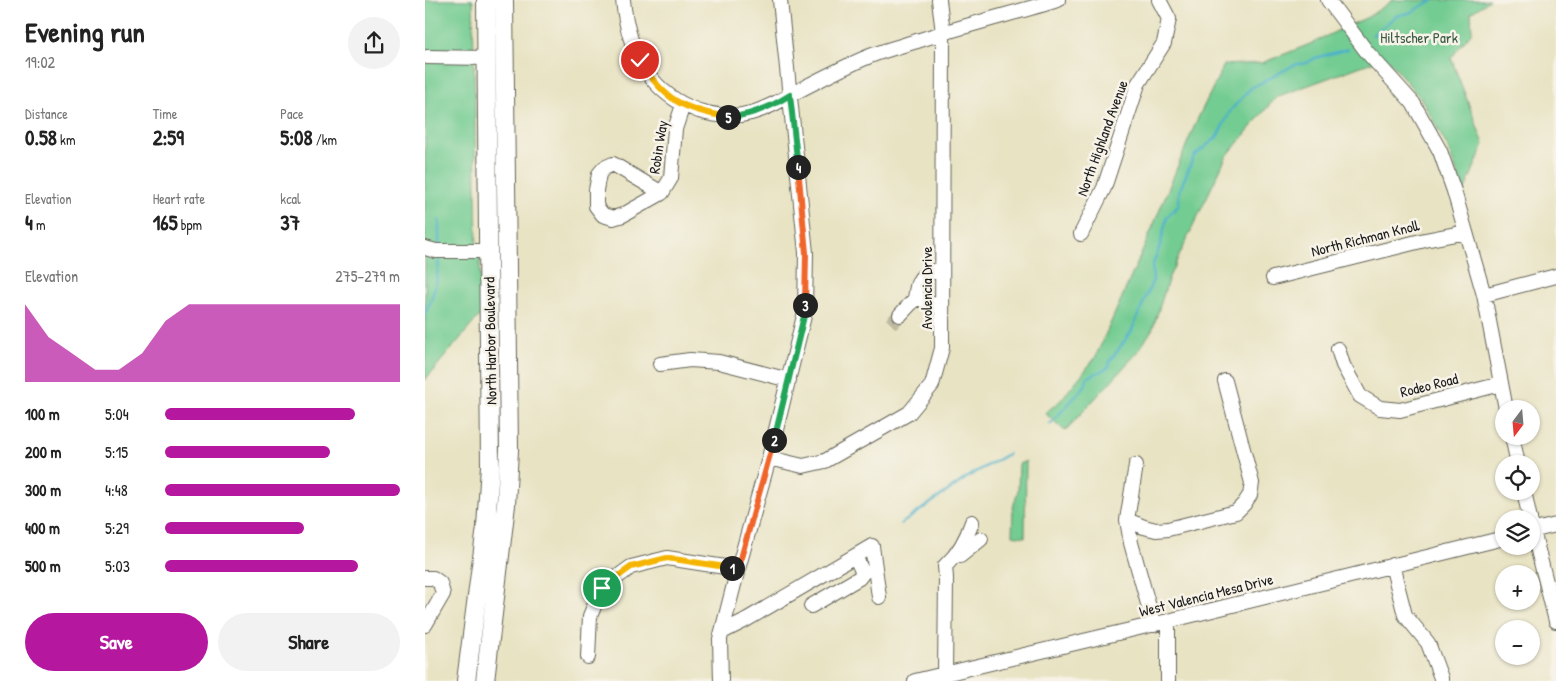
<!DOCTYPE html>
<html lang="en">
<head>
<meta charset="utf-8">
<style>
	body { margin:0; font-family:"Patrick Hand",sans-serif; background:#f2f2f2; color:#222; height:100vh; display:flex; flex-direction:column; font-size:19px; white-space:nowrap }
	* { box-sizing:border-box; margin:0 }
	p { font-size:16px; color:#767676 }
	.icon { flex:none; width:28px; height:28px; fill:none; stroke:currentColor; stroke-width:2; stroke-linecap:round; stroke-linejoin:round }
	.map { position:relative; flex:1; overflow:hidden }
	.details { display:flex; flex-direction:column; background:#fff; width:425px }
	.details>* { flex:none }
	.needle { width:32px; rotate:196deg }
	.tools { position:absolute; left:1070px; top:400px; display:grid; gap:10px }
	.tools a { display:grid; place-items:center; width:45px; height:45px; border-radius:50%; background:#fff; box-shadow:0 1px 4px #0004; font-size:25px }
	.pin { position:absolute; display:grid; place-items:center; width:42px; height:42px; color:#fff; margin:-21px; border:2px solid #fff; border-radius:50%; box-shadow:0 1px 5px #0007 }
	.km { position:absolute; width:25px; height:25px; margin:-12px; border-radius:50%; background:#222; color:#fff; font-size:14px; line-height:25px; text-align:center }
	.round { display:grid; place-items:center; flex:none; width:52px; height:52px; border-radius:26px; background:#f2f2f2 }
	.summary { display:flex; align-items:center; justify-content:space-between; height:85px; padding:0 25px }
	h1 { font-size:28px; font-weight:700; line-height:38px }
	.metrics { display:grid; grid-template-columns:repeat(3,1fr); gap:8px; height:85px; padding:5px 25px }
	.metrics div { display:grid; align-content:center }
	.metrics b { font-size:21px; font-weight:700 }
	.metrics small { font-size:14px; font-weight:400 }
	.metrics p { font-size:14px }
	.chart { height:140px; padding:10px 25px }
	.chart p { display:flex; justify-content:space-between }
	.chart svg { width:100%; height:90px; margin-top:5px; fill:#b5179e; opacity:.7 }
	.cta { display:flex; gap:10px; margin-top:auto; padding:10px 25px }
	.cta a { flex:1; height:58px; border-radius:30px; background:#b5179e; color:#fff; font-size:20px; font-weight:700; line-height:58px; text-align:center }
	.cta a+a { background:#f2f2f2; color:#222 }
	ul { padding:0 25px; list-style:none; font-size:16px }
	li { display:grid; grid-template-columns:80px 60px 1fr; align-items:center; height:38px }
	li i { height:12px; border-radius:6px; background:#b5179e }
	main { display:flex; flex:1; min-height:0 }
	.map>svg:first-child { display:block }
</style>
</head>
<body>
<main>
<section class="details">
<div class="summary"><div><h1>Evening run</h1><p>19:02</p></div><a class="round"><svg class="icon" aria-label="share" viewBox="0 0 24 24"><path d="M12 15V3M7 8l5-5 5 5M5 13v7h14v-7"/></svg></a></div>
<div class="metrics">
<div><p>Distance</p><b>0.58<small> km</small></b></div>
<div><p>Time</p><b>2:59</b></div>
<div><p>Pace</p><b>5:08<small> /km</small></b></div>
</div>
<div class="metrics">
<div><p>Elevation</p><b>4<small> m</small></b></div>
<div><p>Heart rate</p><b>165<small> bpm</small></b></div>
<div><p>kcal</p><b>37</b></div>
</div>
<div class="chart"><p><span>Elevation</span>275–279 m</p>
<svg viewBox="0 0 160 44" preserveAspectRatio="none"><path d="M0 44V6L10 22L20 30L30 38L40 38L50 30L60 14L70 6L80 6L90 6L100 6L110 6L120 6L130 6L140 6L150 6L160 6V44z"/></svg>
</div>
<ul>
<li><b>100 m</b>5:04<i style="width:81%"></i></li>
<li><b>200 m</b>5:15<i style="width:70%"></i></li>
<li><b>300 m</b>4:48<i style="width:100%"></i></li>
<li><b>400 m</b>5:29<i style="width:59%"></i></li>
<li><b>500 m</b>5:03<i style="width:82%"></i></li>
</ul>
<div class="cta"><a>Save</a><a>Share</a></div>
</section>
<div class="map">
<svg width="1131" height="681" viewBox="0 0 1131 681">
	<rect width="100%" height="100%" fill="#f7f3e8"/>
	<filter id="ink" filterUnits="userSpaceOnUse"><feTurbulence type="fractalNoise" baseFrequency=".02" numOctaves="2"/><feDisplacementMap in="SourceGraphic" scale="10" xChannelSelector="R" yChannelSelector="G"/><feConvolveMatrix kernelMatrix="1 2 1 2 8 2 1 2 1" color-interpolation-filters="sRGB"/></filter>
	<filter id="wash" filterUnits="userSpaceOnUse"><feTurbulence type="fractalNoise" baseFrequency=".0096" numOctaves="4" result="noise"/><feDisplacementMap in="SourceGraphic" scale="20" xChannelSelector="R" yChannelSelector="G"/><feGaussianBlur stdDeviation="1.12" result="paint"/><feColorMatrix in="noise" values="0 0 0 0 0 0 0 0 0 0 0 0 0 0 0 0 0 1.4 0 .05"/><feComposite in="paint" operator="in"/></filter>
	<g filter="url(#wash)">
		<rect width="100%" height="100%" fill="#e8e3c3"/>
		<path fill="#73cc92" stroke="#487457" d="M 0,0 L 48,0 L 52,257 L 55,258 L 56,314 L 0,380 Z
			M 968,0 L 1065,0 L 1046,13 L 1047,32 L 1026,58 L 1059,144 L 1039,192 L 1022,146 L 997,100 L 961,57 L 851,97 L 801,157 L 744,277 L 728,328 L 713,352 L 640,431 L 620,413 L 635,401 L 670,358 L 721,243 L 771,122 L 799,65 L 837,63 L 885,44 L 912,31 L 943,17 Z
			M 601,461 L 600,537 L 587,535 L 588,507 L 593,491 L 594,464 Z"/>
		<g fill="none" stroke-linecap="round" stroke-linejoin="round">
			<path stroke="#4bb1ca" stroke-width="2.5" d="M 948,35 L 971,16 L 984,13 L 1008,0
				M 14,220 L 14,247
				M 0,313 C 10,295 13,276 14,255
				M 625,424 L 660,386 L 662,378 L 684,367 L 685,361 L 706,332 L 728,280 L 727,266 L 735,246 L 742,217 L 754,205 L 754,192 L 769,156 L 792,137 L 806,110 L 826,88 L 871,64 L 882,63 L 890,58 L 923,49
				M 476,524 L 544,476 L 583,454"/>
		</g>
	</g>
	<g filter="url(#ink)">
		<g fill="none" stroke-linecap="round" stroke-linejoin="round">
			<path stroke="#bfbba2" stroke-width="14" stroke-dasharray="14 7" stroke-linecap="butt" d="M 466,324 L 475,315"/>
			<g stroke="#636256" stroke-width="16">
				<path id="minor" d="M 198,0 C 203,50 224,94 274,111 C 291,116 308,118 326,113 C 341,109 353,102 367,94 C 392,81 418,67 445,56 C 460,50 476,46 492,41 C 538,26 586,14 633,0
					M 903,0 L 942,52 L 988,103 L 1015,151 L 1029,191 L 1059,295 L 1081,409
					M 2,57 L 62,58
					M 237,193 L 188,164 L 179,168 L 174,174 L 171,190 L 171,206 L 178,215 L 188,218 L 198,215 L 237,193 L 246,178 L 250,129 L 258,105
					M 656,234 L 679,188 L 713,84 L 739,43 L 744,19 L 734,0
					M 0,248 L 11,251 L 64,251
					M 848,278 L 1000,240 L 1041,232
					M 1059,295 L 1131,276
					M 490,299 C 493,275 495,276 517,268
					M 475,315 L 490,299 L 495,299 L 517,308
					M 913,349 L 918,365 L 935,396 L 955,408 L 975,410 L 1076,384
					M 235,364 L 265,360 L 294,362 L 364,380
					M 1087,436 L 1093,464
					M 344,458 L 378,466 L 400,461 L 484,413 L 507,385 L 517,348 L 518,33 L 514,0
					M 711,465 L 702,520 L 706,543 L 729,625
					M 1099,491 L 1105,519
					M 702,520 L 719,527 L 731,530 L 743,529 L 811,512 L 819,504 L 825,495 L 827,483 L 800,381
					M 1106,523 L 1131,621
					M 1106,531 L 1131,525
					M 535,556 L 556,539
					M 967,565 L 980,615 L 1003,643 L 1016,678 L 1016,681
					M 0,578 L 8,578 L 15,583 L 18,594 L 0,625
					M 386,606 L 434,578 L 438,573 L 430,556
					M 297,632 L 319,621 L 447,546 L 454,597
					M 163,657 L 165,616 L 177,588 L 206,567 L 242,558 L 313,569
					M 520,674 L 521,578 L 520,566 C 532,555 542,538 547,522
					M 296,681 L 295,639 L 313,569 L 344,458 L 380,312 L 381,253 L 355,0
					M 490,681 L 743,621 L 1079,538
					M 743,681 L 743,621"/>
			</g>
			<g stroke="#636256" stroke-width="20">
				<path id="major" d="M 41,681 L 61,527 L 65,466 L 61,0
					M 60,681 L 81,505 L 84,450 L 79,0"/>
			</g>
			<use href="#minor" stroke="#fff" stroke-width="14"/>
			<use href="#major" stroke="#fff" stroke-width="18"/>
		</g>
	</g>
	<g fill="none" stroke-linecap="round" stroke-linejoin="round" filter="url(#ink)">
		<g stroke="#fff" stroke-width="10">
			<path id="split-1" d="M 177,588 L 206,567 L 242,558 L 307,568"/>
		</g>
		<g stroke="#fff" stroke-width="10">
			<path id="split-2" d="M 307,568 L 313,569 L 349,440"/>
		</g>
		<g stroke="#fff" stroke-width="10">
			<path id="split-3" d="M 349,440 L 380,312 L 380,305"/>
		</g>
		<g stroke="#fff" stroke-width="10">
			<path id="split-4" d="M 373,167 L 381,253 L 380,305"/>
		</g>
		<g stroke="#fff" stroke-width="10">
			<path id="split-5" d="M 303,117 C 326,116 346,107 365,95 L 373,167"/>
		</g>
		<g stroke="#fff" stroke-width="10">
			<path id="split-6" d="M 215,60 C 238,100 259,110 303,117"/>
		</g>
		<use href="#split-1" stroke="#f5b400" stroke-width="6"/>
		<use href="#split-2" stroke="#f0652b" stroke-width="6"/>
		<use href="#split-3" stroke="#22a559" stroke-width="6"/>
		<use href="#split-4" stroke="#f0652b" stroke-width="6"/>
		<use href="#split-5" stroke="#22a559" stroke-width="6"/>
		<use href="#split-6" stroke="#f5b400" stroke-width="6"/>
	</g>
	<g text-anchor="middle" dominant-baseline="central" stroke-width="5" stroke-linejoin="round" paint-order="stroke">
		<g font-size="15" fill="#3a5a45" stroke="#f7f3e8">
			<text x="994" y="37">Hiltscher Park</text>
		</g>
		<g font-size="15" fill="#1c1c1c" stroke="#f7f3e8">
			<text transform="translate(677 138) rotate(-70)">North Highland Avenue</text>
			<text transform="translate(233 147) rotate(-81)">Robin Way</text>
			<text transform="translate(940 238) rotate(-14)">North Richman Knoll</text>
			<text transform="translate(501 288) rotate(-90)">Avolencia Drive</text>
			<text transform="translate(65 341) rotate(-91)">North Harbor Boulevard</text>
			<text transform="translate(1004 385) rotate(-14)">Rodeo Road</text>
			<text transform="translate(781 595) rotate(-14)">West Valencia Mesa Drive</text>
		</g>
	</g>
</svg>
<div class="tools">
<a><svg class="needle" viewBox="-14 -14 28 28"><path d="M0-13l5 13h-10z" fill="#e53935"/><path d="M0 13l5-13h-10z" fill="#767676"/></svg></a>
<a><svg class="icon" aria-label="locate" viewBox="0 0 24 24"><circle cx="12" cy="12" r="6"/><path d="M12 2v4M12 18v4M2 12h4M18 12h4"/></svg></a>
<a><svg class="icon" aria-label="layers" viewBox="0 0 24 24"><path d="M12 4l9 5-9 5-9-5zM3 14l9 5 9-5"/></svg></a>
<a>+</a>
<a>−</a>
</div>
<div class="pin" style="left:177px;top:588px;background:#1e9e55"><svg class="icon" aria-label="arrive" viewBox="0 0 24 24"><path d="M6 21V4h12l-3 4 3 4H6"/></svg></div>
<div class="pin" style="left:215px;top:60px;background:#d93025"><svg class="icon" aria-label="check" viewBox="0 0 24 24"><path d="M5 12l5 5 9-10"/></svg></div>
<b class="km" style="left:307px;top:568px">1</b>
<b class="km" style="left:349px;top:440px">2</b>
<b class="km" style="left:380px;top:305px">3</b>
<b class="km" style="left:373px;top:167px">4</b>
<b class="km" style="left:303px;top:117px">5</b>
</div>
</main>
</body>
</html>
